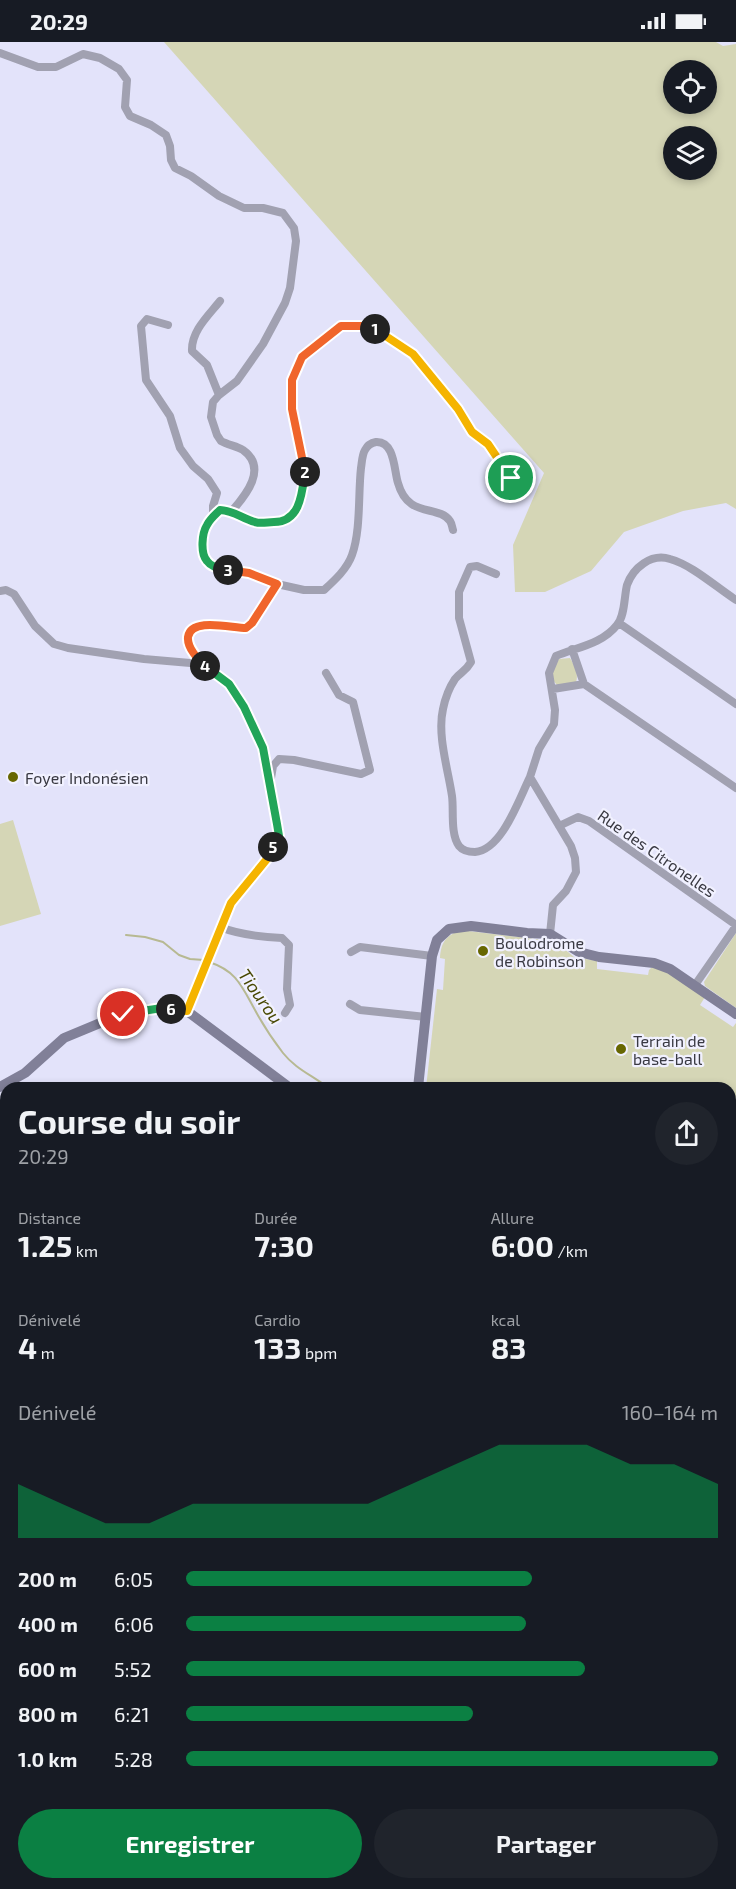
<!DOCTYPE html>
<html lang="fr">
<head>
<meta charset="utf-8">
<style>
	body { margin:0; font-family:"Exo 2",sans-serif; background:#20242c; color:#f1f3f6; height:100vh; display:flex; flex-direction:column; font-size:22px; white-space:nowrap }
	* { box-sizing:border-box; margin:0 }
	p { font-size:20px; color:#9ea1a6 }
	.icon { flex:none; width:33px; height:33px; fill:none; stroke:currentColor; stroke-width:2; stroke-linecap:round; stroke-linejoin:round }
	.map { position:relative; flex:1; overflow:hidden }
	.sheet { position:absolute; left:0px; top:1040px; width:736px; height:808px; display:flex; flex-direction:column; background:#171b24; border-radius:18px 18px 0 0; box-shadow:0 3px 9px #0003 }
	.sheet>* { flex:none }
	.fabs { position:absolute; left:663px; top:18px; display:grid; gap:12px }
	.fabs a { display:grid; place-items:center; width:54px; height:54px; border-radius:50%; background:#171b24; box-shadow:0 3px 9px #0003; font-size:30px }
	.pin { position:absolute; display:grid; place-items:center; width:51px; height:51px; color:#fff; margin:-26px; border:3px solid #fff; border-radius:50%; box-shadow:0 2px 6px #0007 }
	.km { position:absolute; width:30px; height:30px; margin:-15px; border-radius:50%; background:#222; color:#fff; font-size:16px; line-height:30px; text-align:center }
	.round { display:grid; place-items:center; flex:none; width:63px; height:63px; border-radius:32px; background:#20242c }
	.head { display:flex; align-items:center; justify-content:space-between; height:102px; padding:0 18px }
	h1 { font-size:33px; font-weight:700; line-height:45px }
	.figures { display:grid; grid-template-columns:repeat(3,1fr); gap:9px; height:102px; padding:6px 18px }
	.figures div { display:grid; align-content:center }
	.figures b { font-size:30px; font-weight:700 }
	.figures small { font-size:16px; font-weight:400 }
	.figures p { font-size:16px }
	.chart { height:168px; padding:12px 18px }
	.chart p { display:flex; justify-content:space-between }
	.chart svg { width:100%; height:108px; margin-top:6px; fill:#0b8043; opacity:.7 }
	.cta { display:flex; gap:12px; margin-top:auto; padding:12px 18px }
	.cta a { flex:1; height:69px; border-radius:36px; background:#0b8043; color:#fff; font-size:24px; font-weight:700; line-height:69px; text-align:center }
	.cta a+a { background:#20242c; color:#f1f3f6 }
	ul { padding:0 18px; list-style:none; font-size:20px }
	li { display:grid; grid-template-columns:96px 72px 1fr; align-items:center; height:45px }
	li i { height:15px; border-radius:8px; background:#0b8043 }
	.status { display:flex; justify-content:space-between; align-items:center; height:42px; padding:0 30px; background:#171b24; direction:ltr }
	.status svg { height:16px; fill:currentColor }
	.map>svg:first-child { display:block }
</style>
</head>
<body>
<div class="status"><b>20:29</b><svg viewBox="0 0 49 12"><path d="M0 12V9h3v3zM5 12V6h3v6zM10 12V3h3v9zM15 12V0h3v12zM26 1h20v11H26zM47 4h2v5h-2z"/></svg></div>
<div class="map">
<svg width="736" height="1847" viewBox="0 0 736 1847">
	<rect width="100%" height="100%" fill="#e3e3fa"/>
	<path fill="#d5d6b6" fill-rule="evenodd" d="M 164,0 L 716,0 L 723,4 L 736,2 L 736,467 L 726,461 L 683,469 L 624,490 L 591,529 L 545,550 L 515,550 L 513,503 L 544,431 ZM 674,28 L 706,28 L 706,62 L 674,62 ZM 674,94 L 706,94 L 706,128 L 674,128 Z
		M 570,616 C 574,623 579,632 576,640 L 557,643 C 548,635 554,625 559,617 Z
		M 13,778 L 41,872 L 0,884 L 0,782 Z
		M 460,888 L 552,899 L 561,904 L 574,915 L 597,919 L 597,927 L 648,933 L 649,928 L 652,925 L 664,928 L 705,955 L 700,963 L 733,985 L 736,981 L 736,1071 L 731,1072 L 730,1046 L 426,1046 L 437,947 L 443,948 L 445,917 L 440,916 C 441,900 446,894 460,888 Z
		M 736,891 L 736,966 L 705,944 L 704,940 Z
		M 731,1818 L 736,1818 L 736,1847 L 595,1847 L 595,1842 L 730,1842 Z"/>
	<g fill="none" stroke-linecap="round" stroke-linejoin="round">
		<path stroke="#b7b992" stroke-width="2" d="M 126,893 L 145,895 L 163,900 L 179,913 L 190,917 L 204,918
			M 209,920 C 237,929 242,945 255,968 C 263,983 273,998 283,1011 C 294,1025 309,1032 323,1042 L 324,1046
			M 730,1105 L 736,1106"/>
		<path stroke="#a1a1b1" stroke-width="8" d="M 0,11 L 38,25 L 56,25 L 83,12 L 100,16 L 119,27 L 127,38 L 125,65 L 130,74 L 151,83 L 166,93 L 170,104 L 171,118 L 175,126 L 191,134 L 219,154 L 244,166 L 263,166 L 283,171 L 294,186 L 296,199 L 290,246 L 285,261 L 263,302 L 237,339 L 219,353 L 213,360 L 211,375 L 217,393 L 221,399 C 228,403 237,404 243,408 C 268,426 246,453 232,469 L 220,468 C 209,479 205,486 203,501 C 199,533 231,526 251,531 C 260,534 268,538 277,542 L 252,581 L 245,586 L 197,584 L 191,587 L 188,596 L 190,605 L 202,622 L 229,642 L 244,665 L 263,706 L 279,794 L 267,817 L 231,860 L 187,969
			M 168,283 L 147,277 L 141,284 L 146,338 L 170,374 L 180,406 L 193,424 L 208,437 L 217,451 L 213,464 L 213,475
			M 219,353 L 207,323 L 192,309 C 191,289 209,273 220,259
			M 232,469 L 257,481 L 283,480 L 291,475 L 297,466 L 306,427 L 293,367 L 292,338 L 302,315 L 341,284 L 370,284 L 387,294 L 413,312 L 458,367 L 472,390 L 488,403 L 511,436 L 516,449
			M 496,532 L 477,524 L 470,525 L 459,550 L 459,576 L 471,620 C 466,629 461,630 455,637 C 449,646 445,657 443,667 C 437,693 448,727 452,754 C 454,768 450,791 459,804 C 463,809 469,810 475,810 C 502,808 519,757 530,735
			M 277,542 L 304,548 L 324,548 C 335,538 347,527 352,513 C 361,488 358,452 361,426 C 362,420 362,413 365,408 C 367,404 371,401 376,400 C 395,399 394,429 398,441 C 408,477 438,462 450,479 C 452,482 452,485 453,488
			M 0,549 L 6,548 L 14,552 L 35,584 L 54,602 L 68,606 L 144,617 L 202,622
			M 619,581 L 736,662
			M 572,607 L 584,642 L 736,746
			M 553,647 L 584,642
			M 271,736 L 273,724 L 279,717 L 294,718 L 361,732 L 370,728 L 353,660 L 339,653 L 326,631
			M 559,784 L 578,775 L 589,779 L 736,883
			M 220,885 C 240,893 261,895 282,896 L 289,903 L 287,947 L 290,963 L 285,971
			M 550,892 L 553,863 L 566,849 L 576,830 L 575,816 L 571,804 L 530,735 L 539,707 L 554,682 L 555,668 L 549,631 L 556,614 C 578,605 602,602 617,583 C 625,574 624,555 627,543 C 633,526 651,511 670,517 C 692,523 716,545 736,558
			M 351,910 L 360,905 L 432,914
			M 695,943 L 736,884
			M 350,962 L 360,968 L 426,975
			M 0,1352 L 6,1353
			M 730,1367 L 736,1367
			M 730,1521 L 736,1519
			M 730,1775 L 736,1777
			M 583,1842 L 583,1847
			M 443,1847 L 445,1842"/>
		<path stroke="#818098" stroke-width="10" d="M 0,1045 L 25,1031 L 64,996 L 122,972 L 162,966 L 187,969 L 290,1046
			M 418,1046 L 432,914 L 437,898 L 449,887 L 471,884 L 527,891 L 550,892 L 579,910 L 599,915 L 654,921 L 670,927 L 736,972
			M 730,1226 L 736,1228"/>
	</g>
	<g fill="none" stroke-linecap="round" stroke-linejoin="round">
		<g stroke="#fff" stroke-width="12">
			<path id="split-1" d="M 375,287 L 413,312 L 458,367 L 472,390 L 488,402 L 511,436"/>
		</g>
		<g stroke="#fff" stroke-width="12">
			<path id="split-2" d="M 305,430 L 292,367 L 292,338 L 302,315 L 341,284 L 370,284 L 375,287"/>
		</g>
		<g stroke="#fff" stroke-width="12">
			<path id="split-3" d="M 228,528 C 220,526 212,526 207,519 C 200,511 202,491 207,483 C 210,477 215,473 220,468 C 235,469 241,476 255,480 C 260,482 268,480 274,480 C 300,480 302,452 305,430"/>
		</g>
		<g stroke="#fff" stroke-width="12">
			<path id="split-4" d="M 205,624 C 198,617 187,606 188,595 C 191,575 231,586 246,586 L 252,581 L 277,542 L 249,531 L 228,528"/>
		</g>
		<g stroke="#fff" stroke-width="12">
			<path id="split-5" d="M 205,624 L 229,642 L 244,665 L 263,706 L 277,782 L 279,794 L 273,805"/>
		</g>
		<g stroke="#fff" stroke-width="12">
			<path id="split-6" d="M 171,967 L 187,969 L 231,861 L 267,817 L 273,805"/>
		</g>
		<g stroke="#fff" stroke-width="12">
			<path id="split-7" d="M 123,972 L 162,966 L 171,967"/>
		</g>
		<use href="#split-1" stroke="#f5b400" stroke-width="8"/>
		<use href="#split-2" stroke="#f0652b" stroke-width="8"/>
		<use href="#split-3" stroke="#22a559" stroke-width="8"/>
		<use href="#split-4" stroke="#f0652b" stroke-width="8"/>
		<use href="#split-5" stroke="#22a559" stroke-width="8"/>
		<use href="#split-6" stroke="#f5b400" stroke-width="8"/>
		<use href="#split-7" stroke="#22a559" stroke-width="8"/>
	</g>
	<g fill="#676701" stroke="#f1f1ff" stroke-width="2">
		<circle cx="13" cy="735" r="6"/>
		<circle cx="483" cy="909" r="6"/>
		<circle cx="621" cy="1007" r="6"/>
	</g>
	<g text-anchor="middle" dominant-baseline="central" stroke-width="4.5" stroke-linejoin="round" paint-order="stroke">
		<g font-size="16" fill="#393942" stroke="#f1f1ff" text-anchor="start">
			<text x="25" y="735">Foyer Indonésien</text>
			<text x="495" y="900">Boulodrome<tspan x="495" dy="18">de Robinson</tspan></text>
			<text x="633" y="998">Terrain de<tspan x="633" dy="18">base-ball</tspan></text>
		</g>
		<g font-size="16" fill="#393942" stroke="#f1f1ff">
			<text transform="translate(657 811) rotate(35)">Rue des Citronelles</text>
		</g>
		<g font-size="18" font-style="italic" fill="#494904" stroke="#f1f1ff">
			<text transform="translate(261 954) rotate(55)">Tiourou</text>
		</g>
	</g>
</svg>
<div class="fabs">
<a><svg class="icon" aria-label="locate" viewBox="0 0 24 24"><circle cx="12" cy="12" r="6"/><path d="M12 2v4M12 18v4M2 12h4M18 12h4"/></svg></a>
<a><svg class="icon" aria-label="layers" viewBox="0 0 24 24"><path d="M12 4l9 5-9 5-9-5zM3 14l9 5 9-5"/></svg></a>
</div>
<div class="pin" style="left:511px;top:436px;background:#1e9e55"><svg class="icon" aria-label="arrive" viewBox="0 0 24 24"><path d="M6 21V4h12l-3 4 3 4H6"/></svg></div>
<div class="pin" style="left:123px;top:972px;background:#d93025"><svg class="icon" aria-label="check" viewBox="0 0 24 24"><path d="M5 12l5 5 9-10"/></svg></div>
<b class="km" style="left:375px;top:287px">1</b>
<b class="km" style="left:305px;top:430px">2</b>
<b class="km" style="left:228px;top:528px">3</b>
<b class="km" style="left:205px;top:624px">4</b>
<b class="km" style="left:273px;top:805px">5</b>
<b class="km" style="left:171px;top:967px">6</b>
<section class="sheet">
<div class="head"><div><h1>Course du soir</h1><p>20:29</p></div><a class="round"><svg class="icon" aria-label="share" viewBox="0 0 24 24"><path d="M12 15V3M7 8l5-5 5 5M5 13v7h14v-7"/></svg></a></div>
<div class="figures">
<div><p>Distance</p><b>1.25<small> km</small></b></div>
<div><p>Durée</p><b>7:30</b></div>
<div><p>Allure</p><b>6:00<small> /km</small></b></div>
</div>
<div class="figures">
<div><p>Dénivelé</p><b>4<small> m</small></b></div>
<div><p>Cardio</p><b>133<small> bpm</small></b></div>
<div><p>kcal</p><b>83</b></div>
</div>
<div class="chart"><p><span>Dénivelé</span>160–164 m</p>
<svg viewBox="0 0 160 44" preserveAspectRatio="none"><path d="M0 44V22L10 30L20 38L30 38L40 30L50 30L60 30L70 30L80 30L90 22L100 14L110 6L120 6L130 6L140 14L150 14L160 22V44z"/></svg>
</div>
<ul>
<li><b>200 m</b>6:05<i style="width:65%"></i></li>
<li><b>400 m</b>6:06<i style="width:64%"></i></li>
<li><b>600 m</b>5:52<i style="width:75%"></i></li>
<li><b>800 m</b>6:21<i style="width:54%"></i></li>
<li><b>1.0 km</b>5:28<i style="width:100%"></i></li>
</ul>
<div class="cta"><a>Enregistrer</a><a>Partager</a></div>
</section>
</div>
</body>
</html>
